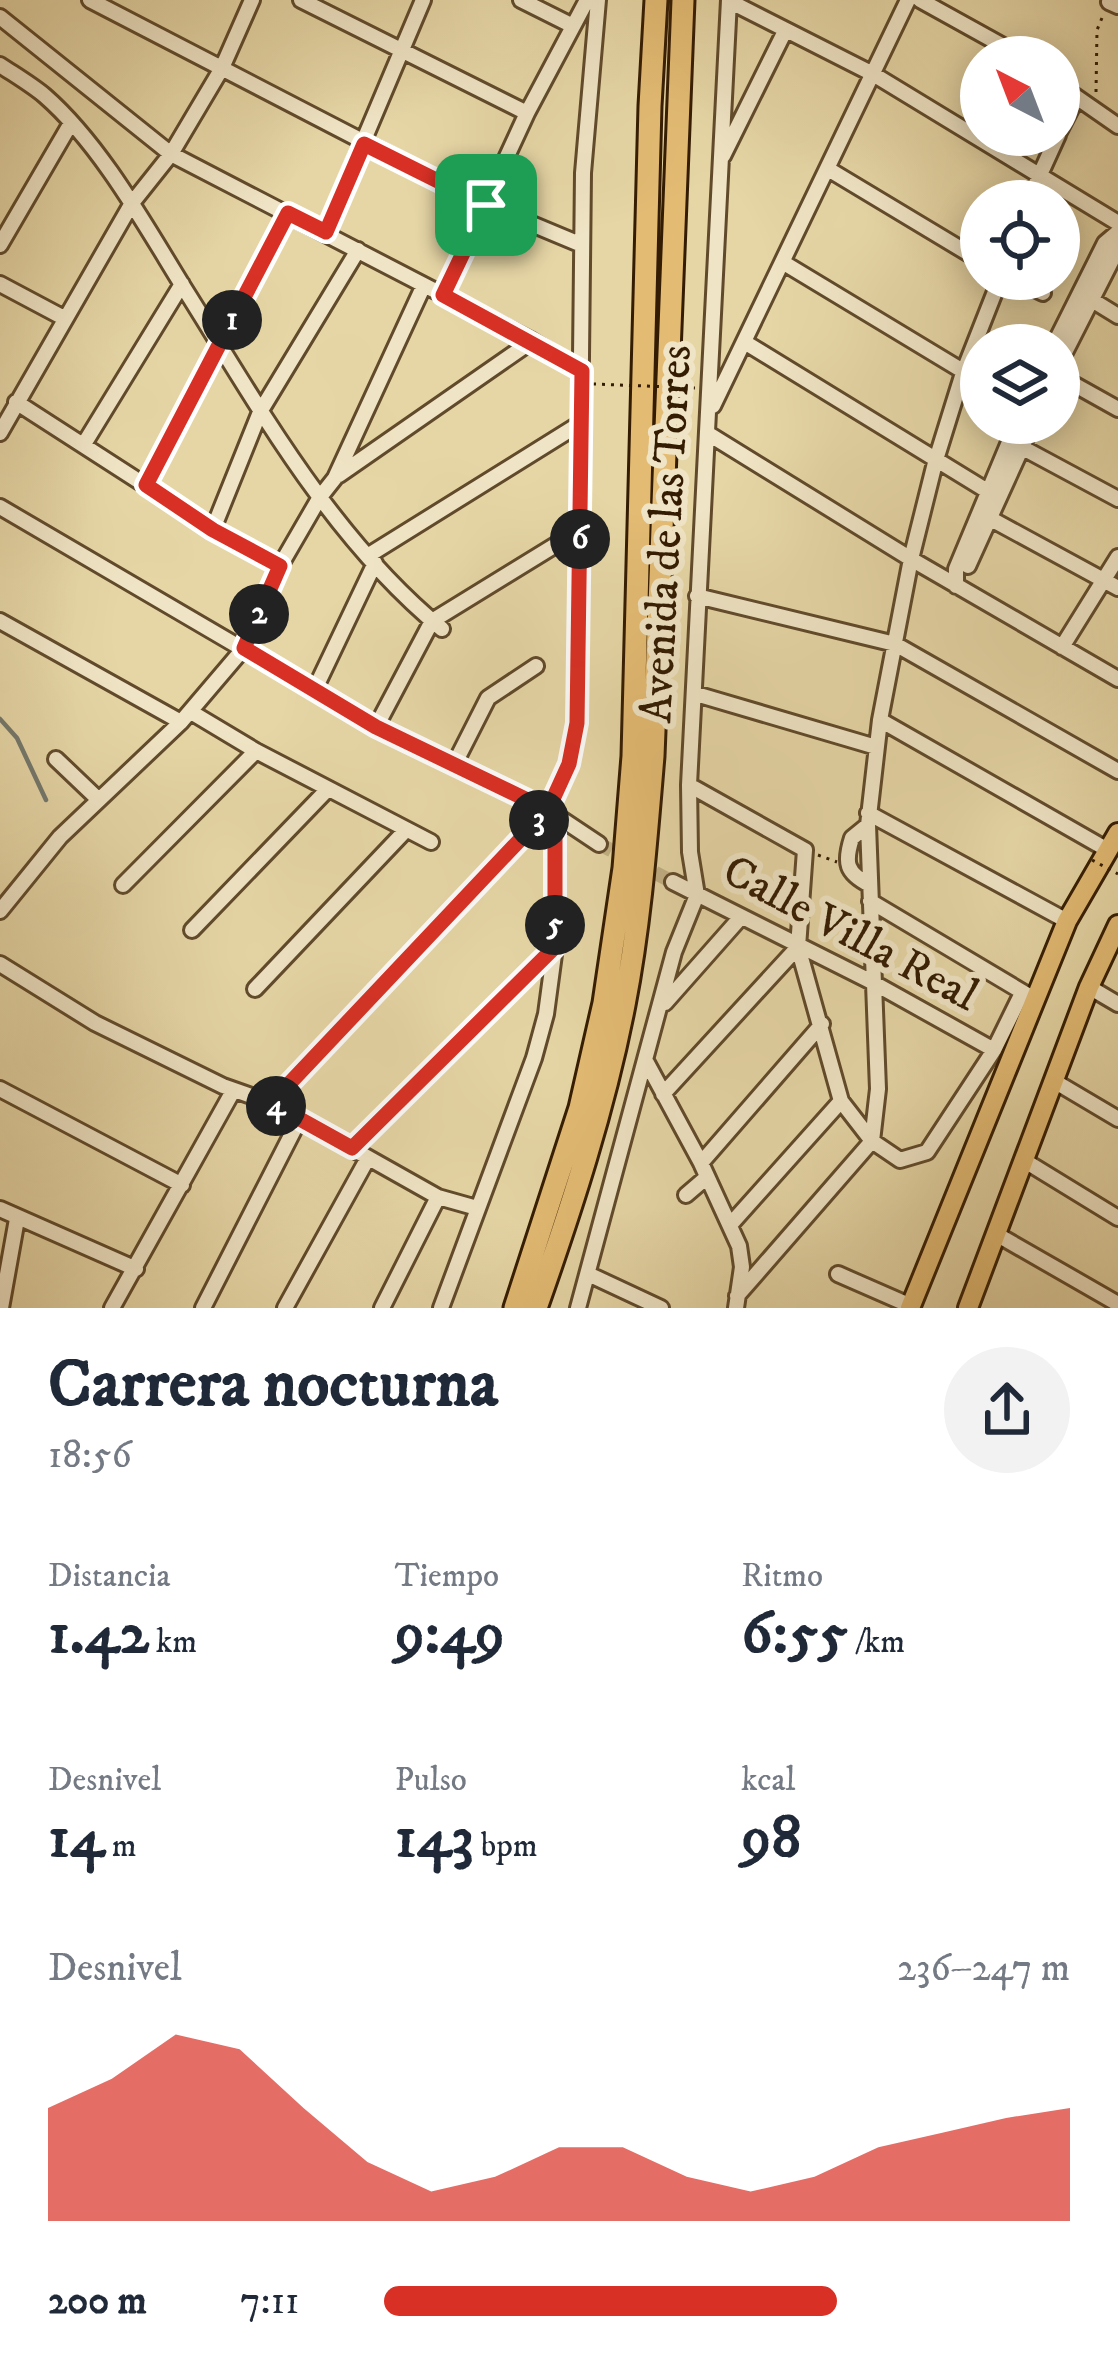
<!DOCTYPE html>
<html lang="es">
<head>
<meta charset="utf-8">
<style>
	body { margin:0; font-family:"IM FELL DW Pica",serif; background:#f2f2f3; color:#1f2937; height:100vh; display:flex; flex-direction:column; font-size:45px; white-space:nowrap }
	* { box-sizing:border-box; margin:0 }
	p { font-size:39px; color:#747a83 }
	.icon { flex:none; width:66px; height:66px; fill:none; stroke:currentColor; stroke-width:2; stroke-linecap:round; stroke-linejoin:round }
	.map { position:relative; height:1308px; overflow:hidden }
	.panel { display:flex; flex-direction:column; background:#fff; flex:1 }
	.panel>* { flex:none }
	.needle { width:78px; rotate:318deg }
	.tools { position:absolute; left:960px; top:36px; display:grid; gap:24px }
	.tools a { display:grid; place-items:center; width:120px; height:120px; border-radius:50%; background:#fff; box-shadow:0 6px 30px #0003; font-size:60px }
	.pin { position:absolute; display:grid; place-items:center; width:102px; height:102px; color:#fff; margin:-51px; border-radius:24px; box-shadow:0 6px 18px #0006 }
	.km { position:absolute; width:60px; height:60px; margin:-30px; border-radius:50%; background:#222; color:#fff; font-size:33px; line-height:60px; text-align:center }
	.round { display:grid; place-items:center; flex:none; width:126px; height:126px; border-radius:63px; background:#f2f2f3 }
	.head { display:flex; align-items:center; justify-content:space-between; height:204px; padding:0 48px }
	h1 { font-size:66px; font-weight:700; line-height:90px }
	.figures { display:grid; grid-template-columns:repeat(3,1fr); gap:18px; height:204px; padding:12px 48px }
	.figures div { display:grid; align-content:center }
	.figures b { font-size:60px; font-weight:700 }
	.figures small { font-size:33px; font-weight:400 }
	.figures p { font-size:33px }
	.chart { height:336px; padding:24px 48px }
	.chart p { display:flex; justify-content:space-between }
	.chart svg { width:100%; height:216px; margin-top:12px; fill:#d93025; opacity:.7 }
	ul { padding:0 48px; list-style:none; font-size:39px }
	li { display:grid; grid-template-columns:192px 144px 1fr; align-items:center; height:90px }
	li i { height:30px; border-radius:15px; background:#d93025 }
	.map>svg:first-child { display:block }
</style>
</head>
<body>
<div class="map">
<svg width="1118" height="1308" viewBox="0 0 1118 1308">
	<rect width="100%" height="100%" fill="#e6d6a6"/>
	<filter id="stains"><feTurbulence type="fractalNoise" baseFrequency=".00167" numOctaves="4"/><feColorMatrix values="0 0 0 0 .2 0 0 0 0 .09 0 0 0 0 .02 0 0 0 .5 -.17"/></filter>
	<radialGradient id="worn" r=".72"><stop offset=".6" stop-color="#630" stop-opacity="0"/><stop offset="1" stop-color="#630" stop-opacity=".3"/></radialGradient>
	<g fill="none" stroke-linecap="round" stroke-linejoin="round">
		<path stroke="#73786d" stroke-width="4.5" d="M 0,719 L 17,738 L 46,800"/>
		<path stroke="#c2b185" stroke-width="14" stroke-dasharray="14 7" stroke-linecap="butt" d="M 599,844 L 673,882"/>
		<g stroke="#604a2b" stroke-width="20">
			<path id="minor" d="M 90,0 L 486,205 L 582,245
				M 301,0 L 527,113
				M 521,0 L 573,26
				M 920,0 L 1023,57
				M 729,1 L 873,74 L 1118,223
				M 1109,2 L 1118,6
				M 0,17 L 171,154 L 532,341 L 582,371
				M 0,65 C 15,75 32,85 45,96 C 101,145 145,225 184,288 C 259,407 331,538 442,629
				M 1059,85 L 1118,126
				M 1059,132 L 1076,99
				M 723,156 L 785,31
				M 828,169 L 981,261
				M 1028,201 L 1058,135
				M 325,232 L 423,0
				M 0,245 L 71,123
				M 784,263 L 981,382
				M 1014,279 L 1043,293
				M 0,284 L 64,318
				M 443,295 L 527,113 L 587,0
				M 1092,300 L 1118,316
				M 746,343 L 989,492
				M 1054,345 L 1105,243 L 1118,232
				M 1059,364 L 1114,256 L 1115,237
				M 1059,376 L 1118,409
				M 16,402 L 213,529 L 280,566
				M 713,406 L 908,0
				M 0,433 L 132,203 L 171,154 L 222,68 L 252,0
				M 707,433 L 911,559 L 1118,679
				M 84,444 L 182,284
				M 1023,448 L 1118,499
				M 339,475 L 532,341
				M 146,485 L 288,213
				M 0,507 L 376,727 L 548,810 L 599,844
				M 991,519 L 1118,588
				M 213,529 L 260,412 L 358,250
				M 369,555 L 581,423
				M 968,566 L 1033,423
				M 956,586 L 956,569 L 1017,423
				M 697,596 L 895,644 L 1118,771
				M 0,621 L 181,722
				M 1062,647 L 1118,557
				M 314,691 L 375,563
				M 696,694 L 876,747
				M 191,712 L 256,751 L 431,842
				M 880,720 L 1106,849
				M 376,727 L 432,621 L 580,530
				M 56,759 L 99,800
				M 454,765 L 488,698 L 536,666
				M 868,813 L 1067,921
				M 868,825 L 852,838 C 844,863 846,873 870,885
				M 673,882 L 872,982 L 994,1050
				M 123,885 L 256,751
				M 870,901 L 1026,994
				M 0,911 L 60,837 L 181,722 L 244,648 L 280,566 L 320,497 L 335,478 L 424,285
				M 192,930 L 328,789
				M 798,947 L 841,1101 L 872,1141 L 900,1160 L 927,1152 L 994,1050 L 1022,993
				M 0,964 L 95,1023 L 223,1086 L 271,1103 L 438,1197 L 477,1208
				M 1089,987 L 1118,1004
				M 255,989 L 406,830
				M 665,1003 L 741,917
				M 647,1063 L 701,1163 L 739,1246 L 742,1267 L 736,1308
				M 1054,1081 L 1118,1119
				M 0,1089 L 182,1185
				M 663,1094 L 798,947 L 805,850 L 689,785
				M 271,1103 L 548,810 L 569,765 L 577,723 L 583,173 L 598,0
				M 352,1148 L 555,947
				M 1025,1161 L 1118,1218
				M 701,1163 L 822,1024
				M 686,1195 L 707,1177
				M 0,1209 L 136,1269
				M 730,1225 L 841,1101
				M 996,1234 L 1118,1304
				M 588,1274 L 661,1308
				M 838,1274 L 911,1306
				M 737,1296 L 872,1141 L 878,1089 L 868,825 L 880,720 L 911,559 L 935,463 L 963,373 L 1000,279
				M 1,1308 L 17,1219
				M 112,1308 L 233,1091
				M 203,1308 L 299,1120
				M 285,1308 L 368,1158
				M 382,1308 L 438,1197
				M 441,1308 L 534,1058 L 546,1014 L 555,947 L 555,815
				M 578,1308 L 674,952 L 697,895 L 690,852 L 689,785 L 729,0"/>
		</g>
		<g stroke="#341c02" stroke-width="24">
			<path id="major" d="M 910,1308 L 1067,921 L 1118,833
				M 968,1308 L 1089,987 L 1118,925"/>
		</g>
		<g stroke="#341c02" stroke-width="27">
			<path id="highway" d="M 515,1308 L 580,1108 L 604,1003 L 624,868 L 633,756 L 650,106 L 656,0
				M 536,1308 C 571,1209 604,1108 624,1005 C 640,923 646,839 653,756 L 683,0"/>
		</g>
		<path stroke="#341c02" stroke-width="3" stroke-dasharray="3 6" stroke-linecap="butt" d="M 1096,92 L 1097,30 L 1104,13
			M 818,855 L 837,862"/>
		<use href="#minor" stroke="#efe4c5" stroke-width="14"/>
		<use href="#major" stroke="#e3bb73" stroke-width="18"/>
		<use href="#highway" stroke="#e3bb73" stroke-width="21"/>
		<path stroke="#341c02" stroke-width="3" stroke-dasharray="3 6" stroke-linecap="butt" d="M 593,384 L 697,388
			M 1092,860 L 1118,874"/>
	</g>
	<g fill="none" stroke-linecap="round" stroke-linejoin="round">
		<g stroke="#fff" stroke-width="24">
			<path id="route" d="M 486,205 L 364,144 L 326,232 L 288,213 L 146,485 L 213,530 L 280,566 L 244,648 L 376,727 L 548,810 L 271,1103 L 352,1148 L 555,947 L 555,815 L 548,810 L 569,764 L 577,723 L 582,371 L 443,295 L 486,205"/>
		</g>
		<use href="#route" stroke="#d93025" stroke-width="15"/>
	</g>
	<g text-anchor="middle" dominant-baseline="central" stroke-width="12" stroke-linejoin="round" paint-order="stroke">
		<g font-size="45" fill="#341c02" stroke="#efe4c5">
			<text transform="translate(667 534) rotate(-87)">Avenida de las Torres</text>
			<text transform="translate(850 934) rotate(28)">Calle Villa Real</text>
		</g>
	</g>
	<rect width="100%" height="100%" filter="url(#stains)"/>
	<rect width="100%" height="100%" fill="url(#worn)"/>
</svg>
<div class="tools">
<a><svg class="needle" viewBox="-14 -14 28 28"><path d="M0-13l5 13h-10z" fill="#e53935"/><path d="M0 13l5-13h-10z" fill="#747a83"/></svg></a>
<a><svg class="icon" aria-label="locate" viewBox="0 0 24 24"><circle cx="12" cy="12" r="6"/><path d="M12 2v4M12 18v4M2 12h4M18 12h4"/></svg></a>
<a><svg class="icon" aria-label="layers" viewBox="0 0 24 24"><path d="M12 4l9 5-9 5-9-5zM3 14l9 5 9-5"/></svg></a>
</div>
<div class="pin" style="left:486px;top:205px;background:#1e9e55"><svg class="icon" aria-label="arrive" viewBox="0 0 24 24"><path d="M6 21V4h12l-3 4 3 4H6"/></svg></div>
<b class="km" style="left:232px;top:320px">1</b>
<b class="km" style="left:259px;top:614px">2</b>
<b class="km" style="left:539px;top:820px">3</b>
<b class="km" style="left:276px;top:1106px">4</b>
<b class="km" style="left:555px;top:925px">5</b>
<b class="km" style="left:580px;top:539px">6</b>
</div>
<section class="panel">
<div class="head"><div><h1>Carrera nocturna</h1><p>18:56</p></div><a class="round"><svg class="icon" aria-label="share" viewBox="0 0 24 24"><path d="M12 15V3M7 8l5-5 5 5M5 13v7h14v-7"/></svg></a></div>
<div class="figures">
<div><p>Distancia</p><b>1.42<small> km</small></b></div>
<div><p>Tiempo</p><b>9:49</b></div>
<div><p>Ritmo</p><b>6:55<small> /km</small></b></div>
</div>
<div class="figures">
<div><p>Desnivel</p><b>14<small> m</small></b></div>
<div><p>Pulso</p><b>143<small> bpm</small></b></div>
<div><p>kcal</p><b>98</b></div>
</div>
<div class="chart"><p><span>Desnivel</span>236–247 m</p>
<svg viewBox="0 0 160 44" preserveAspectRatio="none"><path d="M0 44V21L10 15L20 6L30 9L40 21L50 32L60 38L70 35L80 29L90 29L100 35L110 38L120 35L130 29L140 26L150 23L160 21V44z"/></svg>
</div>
<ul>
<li><b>200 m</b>7:11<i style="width:66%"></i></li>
</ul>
</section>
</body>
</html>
